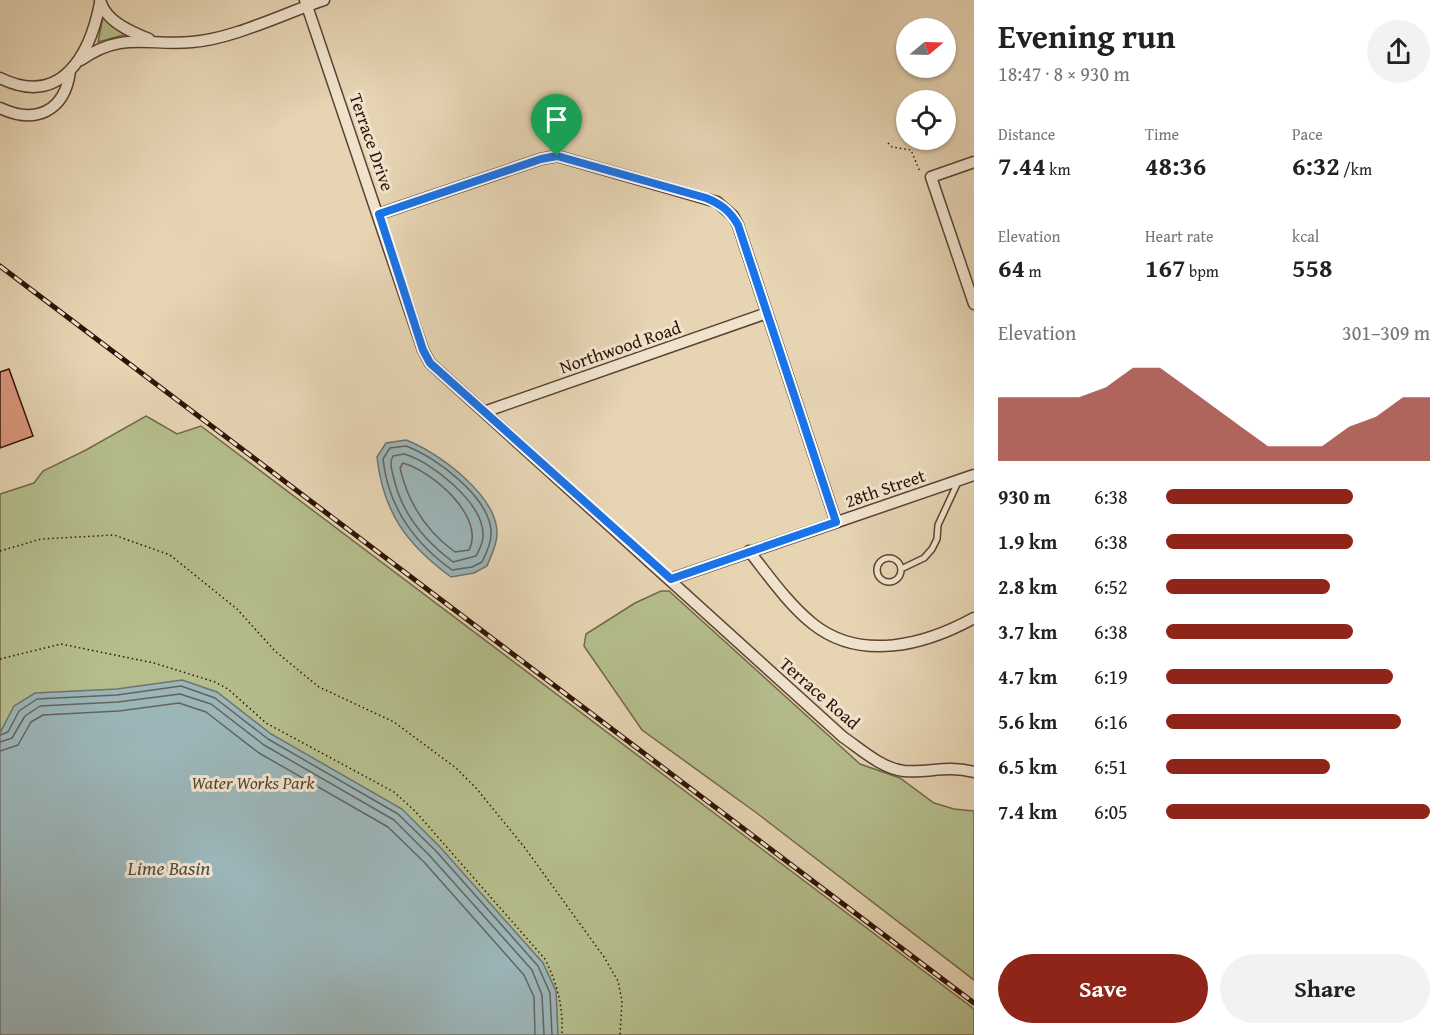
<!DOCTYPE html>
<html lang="en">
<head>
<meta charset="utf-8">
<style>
	body { margin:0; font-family:"Gentium Book Plus",serif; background:#f2f2f2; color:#222; height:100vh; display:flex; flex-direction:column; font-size:22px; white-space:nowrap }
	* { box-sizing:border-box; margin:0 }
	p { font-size:20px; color:#767676 }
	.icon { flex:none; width:33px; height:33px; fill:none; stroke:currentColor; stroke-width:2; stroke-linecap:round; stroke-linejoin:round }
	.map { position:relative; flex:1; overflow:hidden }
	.details { display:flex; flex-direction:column; background:#fff; width:480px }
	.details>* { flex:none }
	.needle { width:39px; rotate:71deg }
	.buttons { position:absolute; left:896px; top:18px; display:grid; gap:12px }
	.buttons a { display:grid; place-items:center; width:60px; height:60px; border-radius:50%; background:#fff; box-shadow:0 2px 4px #0004; font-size:30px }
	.pin { position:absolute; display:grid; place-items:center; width:51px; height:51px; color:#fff; margin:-62px -26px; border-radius:50% 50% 50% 0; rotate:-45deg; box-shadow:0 0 6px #0007 }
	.pin .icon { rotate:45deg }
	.round { display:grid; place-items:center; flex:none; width:63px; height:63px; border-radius:32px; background:#f2f2f2 }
	.summary { display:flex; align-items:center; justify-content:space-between; height:102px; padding:0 24px }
	h1 { font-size:33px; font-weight:700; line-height:45px }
	.figures { display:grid; grid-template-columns:repeat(3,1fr); gap:9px; height:102px; padding:6px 24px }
	.figures div { display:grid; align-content:center }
	.figures b { font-size:26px; font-weight:700 }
	.figures small { font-size:16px; font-weight:400 }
	.figures p { font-size:16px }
	.chart { height:168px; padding:12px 24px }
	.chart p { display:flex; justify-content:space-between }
	.chart svg { width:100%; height:108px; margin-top:6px; fill:#8f2418; opacity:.7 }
	.cta { display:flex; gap:12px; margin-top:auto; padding:12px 24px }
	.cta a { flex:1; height:69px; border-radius:36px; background:#8f2418; color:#fff; font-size:24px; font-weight:700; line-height:69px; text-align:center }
	.cta a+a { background:#f2f2f2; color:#222 }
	ul { padding:0 24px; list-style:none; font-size:20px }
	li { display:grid; grid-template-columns:96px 72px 1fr; align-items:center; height:45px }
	li i { height:15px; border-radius:8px; background:#8f2418 }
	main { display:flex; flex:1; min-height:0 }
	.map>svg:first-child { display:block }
</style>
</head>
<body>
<main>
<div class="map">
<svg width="974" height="1035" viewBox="0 0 974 1035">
	<rect width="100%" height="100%" fill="#e6d4b3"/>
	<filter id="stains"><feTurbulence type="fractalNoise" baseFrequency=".00333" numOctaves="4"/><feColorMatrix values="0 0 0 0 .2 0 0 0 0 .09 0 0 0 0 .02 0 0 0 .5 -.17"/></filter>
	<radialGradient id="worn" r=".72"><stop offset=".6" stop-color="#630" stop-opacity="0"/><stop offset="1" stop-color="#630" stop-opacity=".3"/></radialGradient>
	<path fill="#b5bd8c" stroke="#726848" stroke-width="1.5" d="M 103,17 L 124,34 L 124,35 L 98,42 Z
		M 146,416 L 177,434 L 201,426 L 974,1009 L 974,1035 L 0,1035 L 0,494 L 34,483 L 43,471 L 86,450 Z
		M 661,591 L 669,591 L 679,600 L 860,764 L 900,778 L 934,803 L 954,809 L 974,811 L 974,980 L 758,814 L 642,730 L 584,646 L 586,634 L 635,603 Z"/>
	<path fill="#9bb5b8" stroke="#6f7470" stroke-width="1.5" d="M 406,440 C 438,452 498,496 497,534 C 497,545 491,556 487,566 L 474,573 L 451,577 C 407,545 383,512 377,457 L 386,443 Z
		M 182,680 L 217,692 L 271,734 L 402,809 L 440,847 L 543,963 L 556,991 L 558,1035 L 0,1035 L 0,733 L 14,706 L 35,693 L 117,689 Z"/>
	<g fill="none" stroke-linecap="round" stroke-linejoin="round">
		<path stroke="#64645e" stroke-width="1.5" d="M 406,446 C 436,457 493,499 491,535 C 491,544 486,554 482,562 L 472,567 L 452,570 C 413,542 388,507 383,459 L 390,448 Z
			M 404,454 C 431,461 483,503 483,534 C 484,542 479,550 476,556 L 453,562 C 425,541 402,514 394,479 C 392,471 389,463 393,456 Z
			M 403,463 C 432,471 486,517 469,550 L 455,552 C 426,531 408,503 400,468 Z
			M 0,735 L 8,732 L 19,711 L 37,699 L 117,695 L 181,686 L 215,698 L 268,739 L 398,814 L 436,851 L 538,966 L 550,993 L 552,1035
			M 0,742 L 12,738 L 25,716 L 40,706 L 118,702 L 180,694 L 211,704 L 264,745 L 394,820 L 430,856 L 532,970 L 542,995 L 544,1035
			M 0,751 L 18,745 L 31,722 L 43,715 L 119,711 L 179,703 L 206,712 L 259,753 L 388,827 L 424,862 L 524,975 L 534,997 L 535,1035"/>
	</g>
	<path fill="#da957b" stroke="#2e1305" stroke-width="1.5" d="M 9,369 L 33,436 L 0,448 L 0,372 Z"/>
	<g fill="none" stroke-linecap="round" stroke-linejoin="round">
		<g stroke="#5c4330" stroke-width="8">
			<path id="service" d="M877 570a12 12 0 1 1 24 0a12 12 0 1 1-24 0Z
				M 901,569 L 924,558 L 932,549 L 937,539 L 938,525 L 958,482"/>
		</g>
		<g stroke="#5c4330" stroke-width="13">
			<path id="minor" d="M 100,0 C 105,21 131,32 149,39
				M 305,0 L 423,350 L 430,363 L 843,737 C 862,750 881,768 904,771 C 929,773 946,765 974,772
				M 81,60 C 122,31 148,46 192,42 C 233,39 285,13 324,0
				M 0,78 C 61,108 90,55 100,3
				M 0,108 C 36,125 65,111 70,71
				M 974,162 L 931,177 L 974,304
				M 379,214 L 541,159 L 557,156 L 717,202 L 733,216 L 738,225 L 836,522
				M 484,412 L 767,313
				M 749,551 C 769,576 788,604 813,624 C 861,662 925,645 974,618
				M 671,579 L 974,475"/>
		</g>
		<path stroke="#2e1305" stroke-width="1.5" stroke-dasharray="1.5 3" stroke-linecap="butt" d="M 888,143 L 892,147 L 911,150 L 920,172
			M 0,551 L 41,539 L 114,535 L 170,555 L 237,609 L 275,651 L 319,687 L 394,722 L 456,768 L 476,788 L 525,848 L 604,957 L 618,981 L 622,1001 L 620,1035
			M 0,659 L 61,644 L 154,663 L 215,682 L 228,689 L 266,723 L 394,792 L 415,811 L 545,959 C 558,986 563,1006 562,1035"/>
		<use href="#service" stroke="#efe3ce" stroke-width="5"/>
		<use href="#minor" stroke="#efe3ce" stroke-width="10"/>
		<g stroke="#2e1305" stroke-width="5">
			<path id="rail" d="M 0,266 L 974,1003"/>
		</g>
		<use href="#rail" stroke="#efe3ce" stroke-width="3" stroke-dasharray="9" stroke-linecap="butt"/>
	</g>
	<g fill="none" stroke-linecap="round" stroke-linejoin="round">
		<g stroke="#fff" stroke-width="12">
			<path id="route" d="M 557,156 L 706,198 C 721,204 730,211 738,225 L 836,522 L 671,579 L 430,363 L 423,350 L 379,214 L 541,159 Z"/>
		</g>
		<use href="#route" stroke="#1a73e8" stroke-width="8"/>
	</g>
	<g text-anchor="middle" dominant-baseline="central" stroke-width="6" stroke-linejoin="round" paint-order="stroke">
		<g font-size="18" fill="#2e1305" stroke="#efe3ce">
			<text transform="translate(372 142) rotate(71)">Terrace Drive</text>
			<text transform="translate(620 347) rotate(-19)">Northwood Road</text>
			<text transform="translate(885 488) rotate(-19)">28th Street</text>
			<text transform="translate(820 693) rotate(41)">Terrace Road</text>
		</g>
		<g font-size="18" font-style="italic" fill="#56462e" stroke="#efe3ce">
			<text x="253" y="782">Water Works Park</text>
		</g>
		<g font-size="20" font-style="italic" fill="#544c44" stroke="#efe3ce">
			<text x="169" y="867">Lime Basin</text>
		</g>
	</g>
	<rect width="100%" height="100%" filter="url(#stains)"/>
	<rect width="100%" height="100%" fill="url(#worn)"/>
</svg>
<div class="buttons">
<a><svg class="needle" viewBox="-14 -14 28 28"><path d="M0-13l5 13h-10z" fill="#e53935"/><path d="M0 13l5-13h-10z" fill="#767676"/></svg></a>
<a><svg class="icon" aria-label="locate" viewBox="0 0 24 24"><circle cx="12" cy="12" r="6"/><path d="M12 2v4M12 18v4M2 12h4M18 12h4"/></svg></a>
</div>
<div class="pin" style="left:557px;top:156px;background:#1e9e55"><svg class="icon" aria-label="arrive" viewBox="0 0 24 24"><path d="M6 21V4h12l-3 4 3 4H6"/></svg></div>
</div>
<section class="details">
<div class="summary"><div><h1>Evening run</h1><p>18:47 · 8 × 930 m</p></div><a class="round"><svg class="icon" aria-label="share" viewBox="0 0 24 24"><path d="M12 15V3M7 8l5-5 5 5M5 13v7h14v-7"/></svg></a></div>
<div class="figures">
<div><p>Distance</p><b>7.44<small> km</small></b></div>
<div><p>Time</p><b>48:36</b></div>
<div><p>Pace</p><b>6:32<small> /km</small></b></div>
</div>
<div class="figures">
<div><p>Elevation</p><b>64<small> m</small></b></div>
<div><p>Heart rate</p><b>167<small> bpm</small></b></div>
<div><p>kcal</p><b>558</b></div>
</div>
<div class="chart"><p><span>Elevation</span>301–309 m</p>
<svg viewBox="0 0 160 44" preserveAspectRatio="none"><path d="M0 44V18L10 18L20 18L30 18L40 14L50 6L60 6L70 14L80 22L90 30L100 38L110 38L120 38L130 30L140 26L150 18L160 18V44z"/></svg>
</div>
<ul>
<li><b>930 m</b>6:38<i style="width:71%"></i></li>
<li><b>1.9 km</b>6:38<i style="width:71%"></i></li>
<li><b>2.8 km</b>6:52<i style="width:62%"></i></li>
<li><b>3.7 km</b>6:38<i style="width:71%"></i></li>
<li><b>4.7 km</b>6:19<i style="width:86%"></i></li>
<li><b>5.6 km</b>6:16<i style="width:89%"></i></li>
<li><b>6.5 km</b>6:51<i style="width:62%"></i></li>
<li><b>7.4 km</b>6:05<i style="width:100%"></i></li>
</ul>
<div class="cta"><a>Save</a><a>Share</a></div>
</section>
</main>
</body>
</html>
